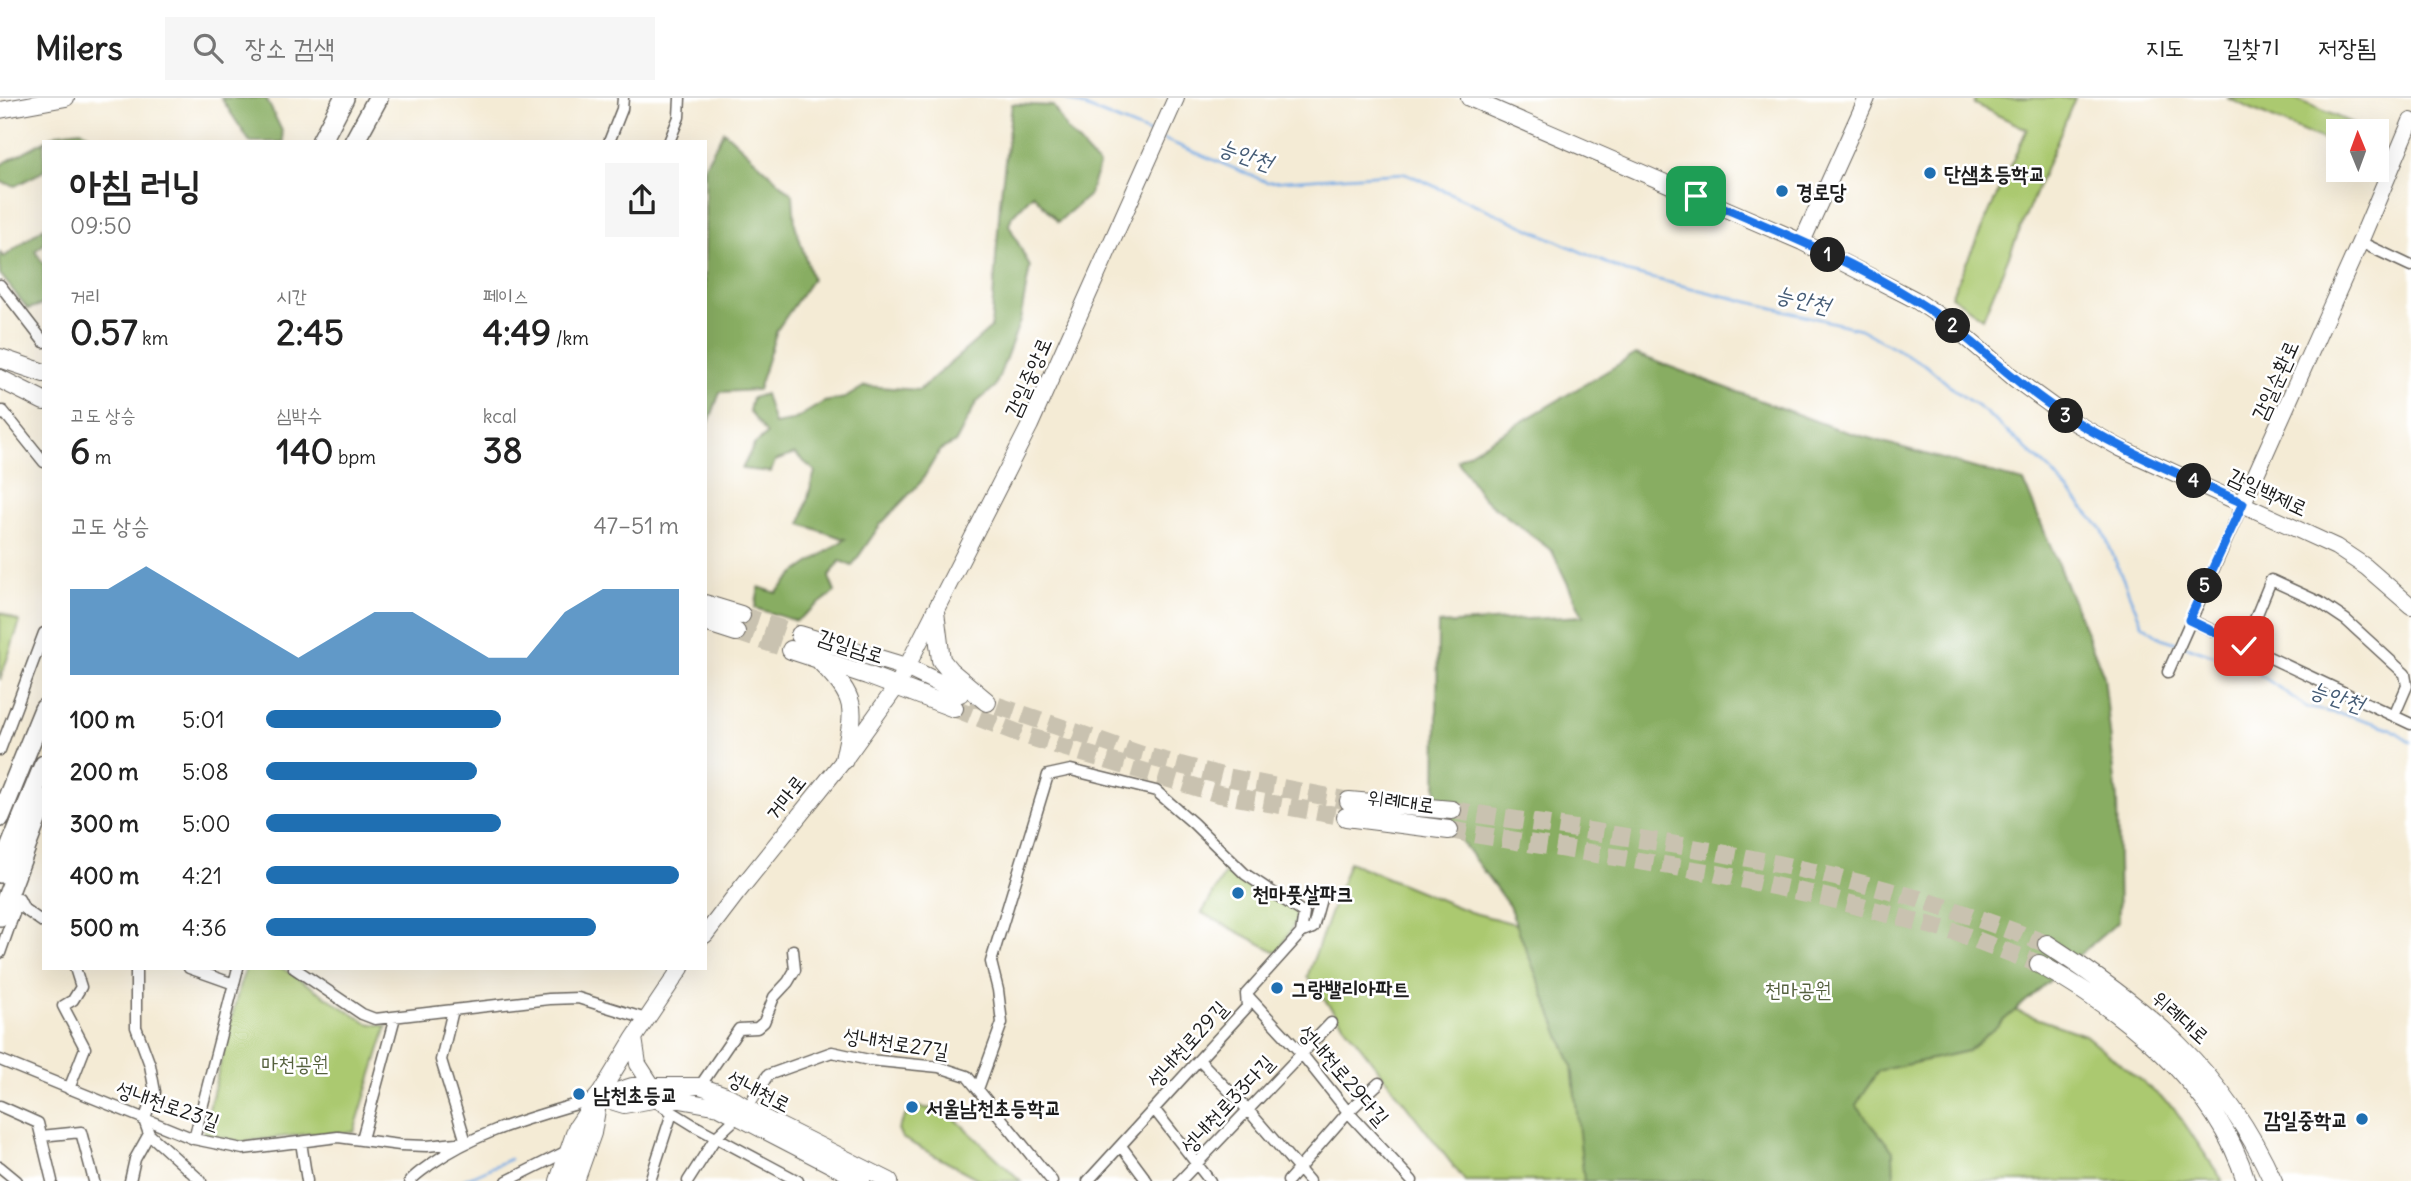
<!DOCTYPE html>
<html lang="ko">
<head>
<meta charset="utf-8">
<style>
	body { margin:0; font-family:Delius,"Poor Story",sans-serif; background:#f6f6f6; color:#222; height:100vh; display:flex; flex-direction:column; font-size:26px; white-space:nowrap }
	* { box-sizing:border-box; margin:0 }
	p { font-size:23px; color:#767676 }
	.icon { flex:none; width:38px; height:38px; fill:none; stroke:currentColor; stroke-width:2; stroke-linecap:round; stroke-linejoin:round }
	.map { position:relative; flex:1; overflow:hidden }
	.drawer { position:absolute; left:42px; top:42px; width:665px; height:830px; display:flex; flex-direction:column; background:#fff; border-radius:0px; box-shadow:0 7px 28px #0002 }
	.drawer>* { flex:none }
	.needle { width:46px; rotate:359deg }
	.buttons { position:absolute; left:2326px; top:21px; display:grid; gap:14px }
	.buttons a { display:grid; place-items:center; width:63px; height:63px; border-radius:0px; background:#fff; box-shadow:0 7px 28px #0002; font-size:35px }
	.pin { position:absolute; display:grid; place-items:center; width:60px; height:60px; color:#fff; margin:-30px; border-radius:14px; box-shadow:0 4px 10px #0006 }
	.km { position:absolute; width:35px; height:35px; margin:-18px; border-radius:50%; background:#222; color:#fff; font-size:19px; line-height:35px; text-align:center }
	.round { display:grid; place-items:center; flex:none; width:74px; height:74px; border-radius:0px; background:#f6f6f6 }
	.summary { display:flex; align-items:center; justify-content:space-between; height:119px; padding:0 28px }
	h1 { font-size:38px; font-weight:700; line-height:52px }
	.metrics { display:grid; grid-template-columns:repeat(3,1fr); gap:10px; height:119px; padding:7px 28px }
	.metrics div { display:grid; align-content:center }
	.metrics b { font-size:35px; font-weight:700 }
	.metrics small { font-size:19px; font-weight:400 }
	.metrics p { font-size:19px }
	.chart { height:196px; padding:14px 28px }
	.chart p { display:flex; justify-content:space-between }
	.chart svg { width:100%; height:126px; margin-top:7px; fill:#1f6fb2; opacity:.7 }
	ul { padding:0 28px; list-style:none; font-size:23px }
	li { display:grid; grid-template-columns:112px 84px 1fr; align-items:center; height:52px }
	li i { height:18px; border-radius:9px; background:#1f6fb2 }
	header { display:flex; align-items:center; gap:42px; box-sizing:border-box; height:98px; padding:0 35px; background:#fff; border-bottom:2px solid #e0e0e0 }
	header strong { font-size:33px }
	nav { display:flex; gap:38px; margin-inline-start:auto; font-size:24px }
	.search { width:490px; height:63px; background:#f6f6f6; display:flex; align-items:center; gap:18px; box-sizing:border-box; padding:0 24px; border-radius:0px; color:#767676; font-size:26px }
	.map>svg:first-child { display:block }
</style>
</head>
<body>
<header>
<strong>Milers</strong>
<div class="search"><svg class="icon" aria-label="search" viewBox="0 0 24 24"><circle cx="10" cy="10" r="6"/><path d="M15 15l6 6"/></svg>장소 검색</div>
<nav><a>지도</a><a>길찾기</a><a>저장됨</a></nav>
</header>
<div class="map">
<svg width="2411" height="1083" viewBox="0 0 2411 1083">
	<rect width="100%" height="100%" fill="#fff"/>
	<filter id="ink" filterUnits="userSpaceOnUse"><feTurbulence type="fractalNoise" baseFrequency=".0143" numOctaves="2"/><feDisplacementMap in="SourceGraphic" scale="14" xChannelSelector="R" yChannelSelector="G"/><feConvolveMatrix kernelMatrix="1 2 1 2 8 2 1 2 1" color-interpolation-filters="sRGB"/></filter>
	<filter id="wash" filterUnits="userSpaceOnUse"><feTurbulence type="fractalNoise" baseFrequency=".00686" numOctaves="4" result="noise"/><feDisplacementMap in="SourceGraphic" scale="28" xChannelSelector="R" yChannelSelector="G"/><feGaussianBlur stdDeviation="1.57" result="paint"/><feColorMatrix in="noise" values="0 0 0 0 0 0 0 0 0 0 0 0 0 0 0 0 0 1.4 0 .05"/><feComposite in="paint" operator="in"/></filter>
	<g filter="url(#wash)">
		<rect width="100%" height="100%" fill="#f4ebd5"/>
		<path fill="#abc970" stroke="#647246" stroke-width="2" d="M 1976,0 L 2075,0 L 1983,220 L 1951,198 L 2027,31 L 1974,6 Z
			M 2227,0 L 2294,0 L 2370,33 L 2338,33 L 2338,49 Z
			M 0,514 L 20,524 L 0,582 Z
			M 1349,764 L 1470,814 L 1580,843 L 2002,908 L 2085,937 L 2174,1010 L 2223,1083 L 1465,1083 L 1307,879 Z
			M 1225,775 L 1300,815 L 1278,855 L 1202,815 Z
			M 246,870 L 282,870 L 367,925 L 387,928 L 354,1034 L 307,1036 L 241,1044 L 203,1035 L 240,886 Z
			M 911,1008 L 947,1013 L 1021,1083 L 982,1083 L 902,1040 L 898,1031 Z"/>
		<path fill="#88ad62" stroke="#52643f" stroke-width="2" d="M 221,0 L 266,0 L 282,33 L 284,44 L 250,44 Z
			M 1012,6 L 1053,8 L 1067,32 L 1099,67 L 1089,97 L 1058,124 L 1033,96 L 1012,118 L 1009,127 L 1030,169 L 1020,223 L 995,289 L 976,305 L 956,344 L 940,352 L 921,384 L 880,427 L 852,468 L 840,463 L 829,479 L 835,494 L 796,523 L 755,510 L 759,489 L 776,495 L 795,475 L 845,441 L 801,426 L 815,373 L 795,356 L 775,363 L 771,374 L 742,371 L 754,347 L 767,336 L 749,313 L 752,300 L 765,296 L 774,326 L 792,323 L 824,304 L 845,300 L 865,288 L 919,292 L 991,230 L 1000,104 Z
			M 81,32 L 100,44 L 44,44 L 44,73 L 15,88 L 0,84 L 0,67 L 59,35 Z
			M 724,33 L 793,97 L 795,126 L 812,181 L 777,232 L 758,292 L 720,294 L 705,336 L 705,67 Z
			M 44,129 L 44,146 L 35,153 L 44,167 L 44,206 L 28,211 L 0,176 L 0,155 L 4,159 Z
			M 1636,256 L 1837,331 L 2024,384 L 2104,578 L 2117,701 L 2119,823 L 1968,953 L 1878,973 L 1856,1007 L 1893,1053 L 1894,1083 L 1584,1083 L 1572,968 L 1509,808 L 1436,709 L 1438,526 L 1583,518 L 1552,453 L 1483,400 L 1457,362 Z"/>
		<g fill="none" stroke-linecap="round" stroke-linejoin="round">
			<path stroke="#77abe4" stroke-width="2.5" d="M 1063,0 L 1154,37
				M 1163,41 L 1267,84 L 1405,75 L 1626,174 L 1860,231 L 1927,268 L 1957,294 L 1985,314 L 2050,372 L 2102,431 L 2142,526 L 2161,540 L 2177,545
				M 2183,547 L 2249,569 L 2308,610 L 2352,618 L 2390,630 L 2411,644
				M 461,1083 L 510,1061"/>
		</g>
	</g>
	<g filter="url(#ink)">
		<g fill="none" stroke-linecap="round" stroke-linejoin="round">
			<path stroke="#c9c2b0" stroke-width="18" stroke-dasharray="18 9" stroke-linecap="butt" d="M 741,517 L 800,537
				M 736,534 L 791,552
				M 972,599 L 1142,657 L 1226,679 L 1349,703
				M 954,610 L 1023,637 L 1219,696 L 1346,719
				M 1452,712 C 1597,735 1744,753 1886,792 C 1941,806 1994,826 2047,846
				M 1449,732 L 1713,775 L 1825,799 L 1958,835 L 2039,866"/>
			<g stroke="#68645d" stroke-width="13">
				<path id="street" d="M 609,44 L 622,11 L 623,0
					M 669,44 L 679,19 L 680,0
					M 2360,144 L 2411,168
					M 0,187 L 44,244
					M 0,317 L 3,313 L 44,364
					M 2190,522 L 2411,626
					M 2244,548 L 2271,482 L 2319,504 L 2346,522 L 2405,576 L 2407,588 L 2394,618
					M 2168,574 L 2243,405
					M 0,652 L 44,535
					M 0,855 L 19,801 L 24,811 L 44,825
					M 136,870 L 136,929 L 150,967 L 155,994 L 144,1022 L 149,1036 L 201,1083
					M 189,870 L 234,886
					M 294,870 L 362,916 L 375,921 L 549,901 L 578,900 L 646,921
					M 1246,896 L 1301,955 L 1348,1014 L 1412,1083
					M 453,912 L 441,962 L 466,1044
					M 0,962 L 194,1041 L 243,1051 L 338,1039 L 400,1047 L 427,1048 L 466,1044
					M 1199,962 L 1248,1012 L 1309,1083
					M 700,988 L 739,931 L 757,930 L 764,924 L 774,899 L 788,884 L 795,872 L 793,852
					M 69,991 L 85,950 L 63,908 L 73,902 L 81,889 L 75,870
					M 978,991 L 1002,925 L 998,892 L 991,864 L 1048,677 L 1071,672 L 1156,693 L 1193,725 L 1245,776 L 1304,815 L 1301,835
					M 653,1002 L 695,1028 L 798,1083
					M 0,1008 L 38,1025 L 52,1083
					M 1154,1011 L 1210,1083
					M 41,1038 L 81,1034 L 94,1083
					M 194,1041 L 238,870
					M 362,1041 L 395,919
					M 301,1044 L 307,1083
					M 1121,1048 L 1147,1083
					M 0,1069 L 17,1083
					M 130,1083 L 135,1061 L 149,1036
					M 410,1083 C 416,1076 424,1071 431,1066 C 480,1031 539,1018 596,1000
					M 507,1083 L 569,1052
					M 650,1083 L 672,1015
					M 688,1083 L 716,1039 L 747,1010 L 768,977 L 832,954 L 869,962 L 939,969 L 967,978 L 1052,1083
					M 1088,1083 L 1247,909 L 1246,896 L 1301,835 L 1313,830 L 1322,797
					M 1180,1083 L 1331,925
					M 1288,1083 L 1348,1014 L 1379,985"/>
			</g>
			<g stroke="#68645d" stroke-width="18">
				<path id="secondary" d="M 1469,0 L 1802,144 L 1871,179 L 1914,201 L 1947,223 L 2015,281 L 2077,326 L 2120,350 L 2336,449 L 2366,469 L 2411,508
					M 0,12 L 66,0
					M 1802,144 L 1867,0
					M 2243,405 L 2360,144 L 2411,23
					M 705,837 L 737,795 L 844,662 L 897,588 L 1030,327 L 1176,0
					M 634,940 L 638,966 L 651,986
					M 598,999 L 632,988 L 700,988 L 729,998 L 762,1019 L 890,1083
					M 598,999 L 624,1007 L 653,1002 L 680,1002 L 719,1009 L 862,1083
					M 598,999 L 634,940 L 681,870"/>
			</g>
			<g stroke="#68645d" stroke-width="20">
				<path id="primary" d="M 0,260 L 44,275
					M 0,281 L 44,303
					M 705,506 L 741,517
					M 935,514 L 941,562 L 950,573 L 987,604
					M 705,524 L 736,534
					M 800,537 L 906,569 L 960,595
					M 791,552 L 867,577 L 954,610
					M 821,564 C 859,603 855,610 844,662
					M 1349,703 L 1452,712
					M 1346,719 L 1449,732
					M 2047,846 C 2146,910 2224,973 2273,1083
					M 2039,866 C 2124,913 2217,986 2246,1083
					M 559,1083 L 577,1030 L 598,999
					M 575,1083 L 592,1035 L 597,1006"/>
			</g>
			<g stroke="#68645d" stroke-width="22">
				<path id="highway" d="M 321,44 L 344,0
					M 354,44 L 378,0
					M 0,719 L 44,611
					M 0,775 L 44,667
					M 0,818 L 44,701"/>
			</g>
			<use href="#street" stroke="#fff" stroke-width="10"/>
			<use href="#secondary" stroke="#fff" stroke-width="16"/>
			<use href="#primary" stroke="#fff" stroke-width="18"/>
			<use href="#highway" stroke="#fff" stroke-width="19"/>
		</g>
	</g>
	<g fill="none" stroke-linecap="round" stroke-linejoin="round" filter="url(#ink)">
		<g stroke="#fff" stroke-width="14">
			<path id="route" d="M 1696,98 C 1770,130 1847,160 1916,203 C 1965,233 2003,275 2050,307 C 2110,348 2177,375 2243,405 L 2189,522 L 2244,548"/>
		</g>
		<use href="#route" stroke="#1a73e8" stroke-width="9"/>
	</g>
	<g fill="#1f6fb2" stroke="#fff" stroke-width="2.5">
		<circle cx="1930" cy="75" r="7"/>
		<circle cx="1782" cy="93" r="7"/>
		<circle cx="1238" cy="795" r="7"/>
		<circle cx="1277" cy="890" r="7"/>
		<circle cx="579" cy="996" r="7"/>
		<circle cx="912" cy="1009" r="7"/>
		<circle cx="2362" cy="1021" r="7"/>
	</g>
	<g text-anchor="middle" dominant-baseline="central" stroke-width="5" stroke-linejoin="round" paint-order="stroke">
		<g font-size="21" font-weight="bold" fill="#1c1c1c" stroke="#fff" text-anchor="start">
			<text x="1944" y="75">단샘초등학교</text>
			<text x="1796" y="93">경로당</text>
			<text x="1252" y="795">천마풋살파크</text>
			<text x="1291" y="890">그랑밸리아파트</text>
			<text x="593" y="996">남천초등교</text>
			<text x="926" y="1009">서울남천초등학교</text>
			<text x="2348" y="1021" text-anchor="end">감일중학교</text>
		</g>
		<g font-size="21" fill="#1c1c1c" stroke="#fff">
			<text transform="translate(1028 279) rotate(-66)">감일중앙로</text>
			<text transform="translate(2275 282) rotate(-66)">감일순환로</text>
			<text transform="translate(2268 394) rotate(25)">감일백제로</text>
			<text transform="translate(851 548) rotate(18)">감일남로</text>
			<text transform="translate(785 699) rotate(-51)">거마로</text>
			<text transform="translate(1401 703) rotate(8)">위례대로</text>
			<text transform="translate(2181 919) rotate(42)">위례대로</text>
			<text transform="translate(896 945) rotate(9)">성내천로27길</text>
			<text transform="translate(1187 946) rotate(-48)">성내천로29길</text>
			<text transform="translate(1344 977) rotate(49)">성내천로29다길</text>
			<text transform="translate(759 993) rotate(27)">성내천로</text>
			<text transform="translate(1227 1006) rotate(-47)">성내천로33다길</text>
			<text transform="translate(168 1007) rotate(19)">성내천로23길</text>
		</g>
		<g font-size="21" fill="#55613e" stroke="#fff">
			<text x="1798" y="891">천마공원</text>
			<text x="295" y="965">마천공원</text>
		</g>
		<g font-size="23" font-style="italic" fill="#455c76" stroke="#fff">
			<text transform="translate(1246 56) rotate(19)">능안천</text>
			<text transform="translate(1803 201) rotate(14)">능안천</text>
			<text transform="translate(2337 598) rotate(18)">능안천</text>
		</g>
	</g>
</svg>
<div class="buttons">
<a><svg class="needle" viewBox="-14 -14 28 28"><path d="M0-13l5 13h-10z" fill="#e53935"/><path d="M0 13l5-13h-10z" fill="#767676"/></svg></a>
</div>
<div class="pin" style="left:1696px;top:98px;background:#1e9e55"><svg class="icon" aria-label="arrive" viewBox="0 0 24 24"><path d="M6 21V4h12l-3 4 3 4H6"/></svg></div>
<div class="pin" style="left:2244px;top:548px;background:#d93025"><svg class="icon" aria-label="check" viewBox="0 0 24 24"><path d="M5 12l5 5 9-10"/></svg></div>
<b class="km" style="left:1828px;top:157px">1</b>
<b class="km" style="left:1953px;top:228px">2</b>
<b class="km" style="left:2066px;top:318px">3</b>
<b class="km" style="left:2194px;top:383px">4</b>
<b class="km" style="left:2205px;top:488px">5</b>
<section class="drawer">
<div class="summary"><div><h1>아침 러닝</h1><p>09:50</p></div><a class="round"><svg class="icon" aria-label="share" viewBox="0 0 24 24"><path d="M12 15V3M7 8l5-5 5 5M5 13v7h14v-7"/></svg></a></div>
<div class="metrics">
<div><p>거리</p><b>0.57<small> km</small></b></div>
<div><p>시간</p><b>2:45</b></div>
<div><p>페이스</p><b>4:49<small> /km</small></b></div>
</div>
<div class="metrics">
<div><p>고도 상승</p><b>6<small> m</small></b></div>
<div><p>심박수</p><b>140<small> bpm</small></b></div>
<div><p>kcal</p><b>38</b></div>
</div>
<div class="chart"><p><span>고도 상승</span>47–51 m</p>
<svg viewBox="0 0 160 44" preserveAspectRatio="none"><path d="M0 44V14L10 14L20 6L30 14L40 22L50 30L60 38L70 30L80 22L90 22L100 30L110 38L120 38L130 22L140 14L150 14L160 14V44z"/></svg>
</div>
<ul>
<li><b>100 m</b>5:01<i style="width:57%"></i></li>
<li><b>200 m</b>5:08<i style="width:51%"></i></li>
<li><b>300 m</b>5:00<i style="width:57%"></i></li>
<li><b>400 m</b>4:21<i style="width:100%"></i></li>
<li><b>500 m</b>4:36<i style="width:80%"></i></li>
</ul>
</section>
</div>
</body>
</html>
